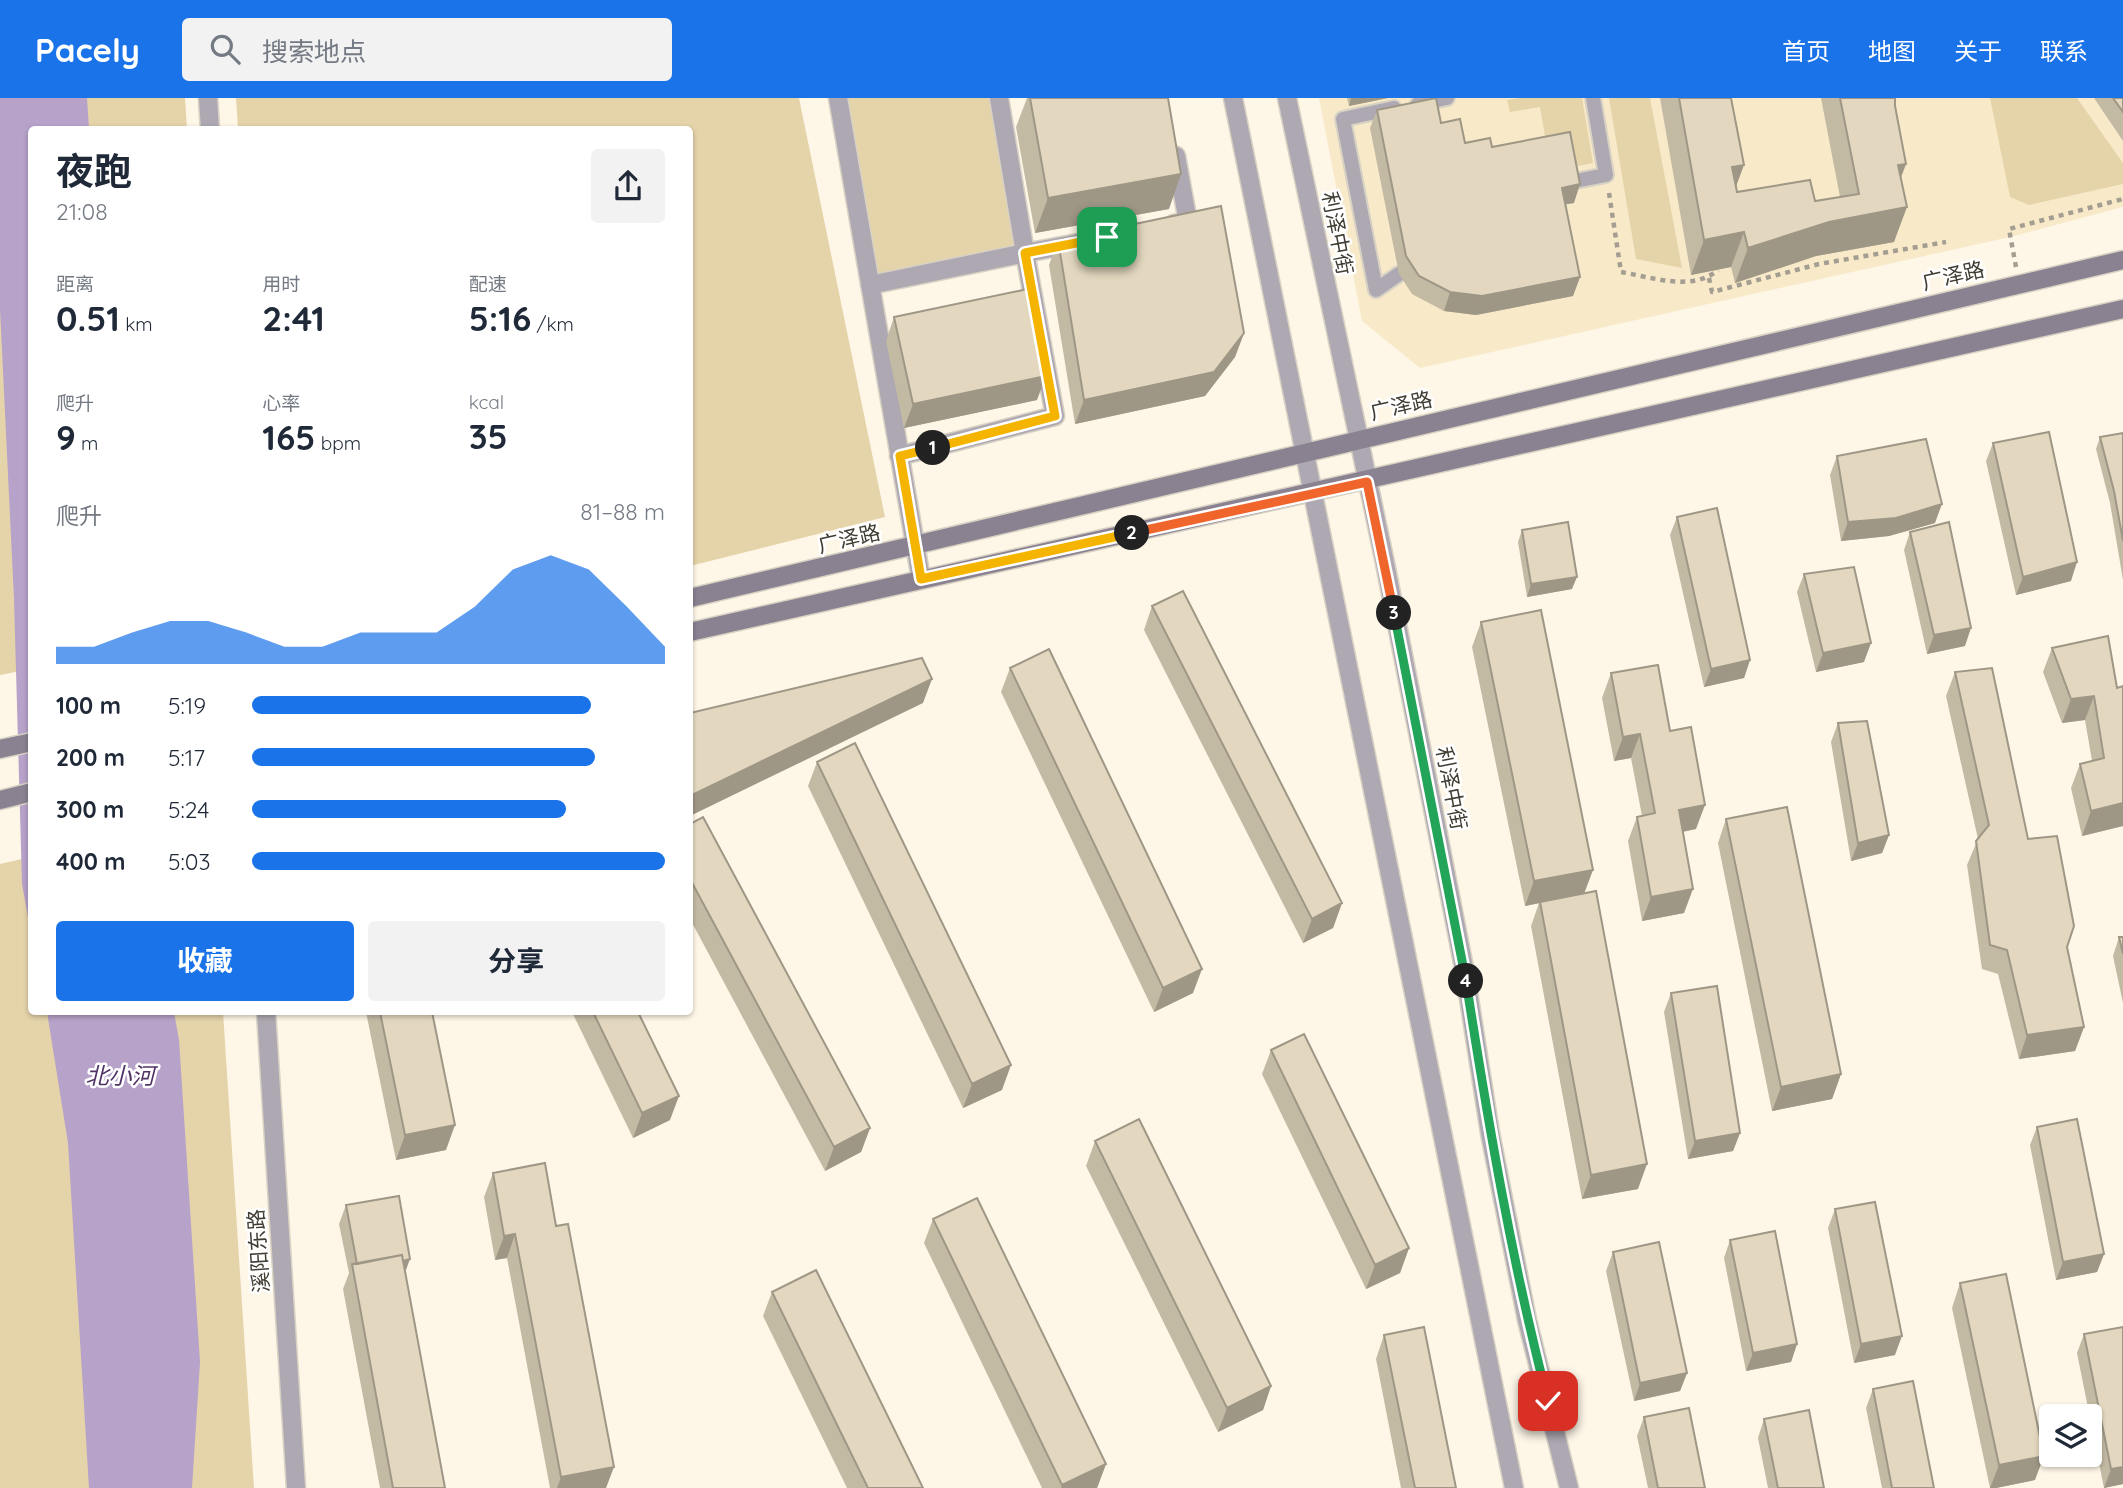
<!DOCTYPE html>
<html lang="zh">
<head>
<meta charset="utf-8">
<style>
	body { margin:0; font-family:Quicksand,"Noto Sans SC",sans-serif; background:#f2f2f3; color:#1f2937; height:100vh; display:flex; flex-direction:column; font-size:26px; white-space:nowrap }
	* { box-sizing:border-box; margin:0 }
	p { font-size:23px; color:#747a83 }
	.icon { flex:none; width:38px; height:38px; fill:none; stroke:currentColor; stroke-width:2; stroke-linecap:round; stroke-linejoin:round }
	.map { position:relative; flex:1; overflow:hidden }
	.panel { position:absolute; left:28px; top:28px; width:665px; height:889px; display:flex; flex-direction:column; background:#fff; border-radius:7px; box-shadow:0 2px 5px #0004 }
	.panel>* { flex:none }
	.controls { position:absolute; left:2039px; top:1306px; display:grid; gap:14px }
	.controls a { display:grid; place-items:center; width:63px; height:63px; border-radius:7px; background:#fff; box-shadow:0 2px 5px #0004; font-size:35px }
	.pin { position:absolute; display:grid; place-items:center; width:60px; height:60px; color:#fff; margin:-30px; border-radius:14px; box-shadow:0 4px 10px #0006 }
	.km { position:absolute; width:35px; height:35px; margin:-18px; border-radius:50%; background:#222; color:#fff; font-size:19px; line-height:35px; text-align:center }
	.round { display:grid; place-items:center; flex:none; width:74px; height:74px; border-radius:7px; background:#f2f2f3 }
	.overview { display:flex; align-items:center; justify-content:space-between; height:119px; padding:0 28px }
	h1 { font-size:38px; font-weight:700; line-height:52px }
	.stats { display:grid; grid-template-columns:repeat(3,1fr); gap:10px; height:119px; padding:7px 28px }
	.stats div { display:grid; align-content:center }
	.stats b { font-size:35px; font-weight:700 }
	.stats small { font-size:19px; font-weight:400 }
	.stats p { font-size:19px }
	.chart { height:196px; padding:14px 28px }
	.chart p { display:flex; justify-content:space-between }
	.chart svg { width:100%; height:126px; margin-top:7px; fill:#1a73e8; opacity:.7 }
	.button { display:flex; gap:14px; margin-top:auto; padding:14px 28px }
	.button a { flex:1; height:80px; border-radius:7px; background:#1a73e8; color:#fff; font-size:28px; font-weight:700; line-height:80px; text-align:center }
	.button a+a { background:#f2f2f3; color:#1f2937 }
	ul { padding:0 28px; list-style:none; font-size:23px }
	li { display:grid; grid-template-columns:112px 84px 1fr; align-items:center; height:52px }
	li i { height:18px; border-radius:9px; background:#1a73e8 }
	header { display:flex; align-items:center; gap:42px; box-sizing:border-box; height:98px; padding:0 35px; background:#1a73e8; color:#fff }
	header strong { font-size:33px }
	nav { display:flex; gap:38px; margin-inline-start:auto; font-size:24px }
	.search { width:490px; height:63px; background:#f2f2f3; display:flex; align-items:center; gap:18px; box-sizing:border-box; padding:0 24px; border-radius:7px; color:#747a83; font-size:26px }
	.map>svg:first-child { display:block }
</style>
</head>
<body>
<header>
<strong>Pacely</strong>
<div class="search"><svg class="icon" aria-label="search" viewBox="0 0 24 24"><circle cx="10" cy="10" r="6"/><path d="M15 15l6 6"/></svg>搜索地点</div>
<nav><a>首页</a><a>地图</a><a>关于</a><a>联系</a></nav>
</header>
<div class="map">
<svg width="2123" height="1390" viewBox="0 0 2123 1390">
	<rect width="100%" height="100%" fill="#fef7e8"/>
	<path fill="#f8eac9" d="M 1319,0 L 2123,0 L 2123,109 L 2010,139 L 1420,270 L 1362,223 Z"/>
	<path fill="#e5d3aa" d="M 0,0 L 185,0 L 187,31 L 32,32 L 31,571 L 0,577 Z
		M 236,0 L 799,0 L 885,419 L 690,468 L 690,32 L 238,31 Z
		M 845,0 L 991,0 L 1021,152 L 875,182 Z
		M 1520,0 L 1582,0 L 1593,65 L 1573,69 L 1547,50 L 1540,9 L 1510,14 L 1507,2 Z
		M 1609,0 L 1650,0 L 1682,170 L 1636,161 Z
		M 1990,0 L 2077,0 L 2123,65 L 2123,86 L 2029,107 L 2010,99 Z
		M 31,759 L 32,914 L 223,914 L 254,1390 L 0,1390 L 0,766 Z"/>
	<path fill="#b7a2c9" d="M 0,0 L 87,0 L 89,31 L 32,32 L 31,836 L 22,786 L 14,501 L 0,211 Z
		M 47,914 L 174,914 L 179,942 L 200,1264 L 192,1390 L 89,1390 L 68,1045 Z"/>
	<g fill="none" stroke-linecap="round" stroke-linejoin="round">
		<g stroke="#d8d2c4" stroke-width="18">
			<path id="service" d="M 1418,6 L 1447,0
				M 1394,10 L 1343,21 L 1376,192 L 1399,176
				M 1570,84 L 1606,77 L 1593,0"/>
		</g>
		<g stroke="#d8d2c4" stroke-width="21">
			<path id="minor" d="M 838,0 L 921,481
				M 1174,126 L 1188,124 L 1176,58
				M 870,187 L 1025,155 L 999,0
				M 899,358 L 1055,318 L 1025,155 L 1078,145"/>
		</g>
		<g stroke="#d8d2c4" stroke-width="21">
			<path id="tertiary" d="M 208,0 L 210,32
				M 1233,0 L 1514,1390
				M 1287,0 L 1385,465 L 1465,875 L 1490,1035 L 1527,1222 L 1569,1390
				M 266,914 L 296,1390"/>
		</g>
		<g stroke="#d8d2c4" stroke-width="21">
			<path id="secondary" d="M 690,500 L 2123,162
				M 690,534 L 2123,211
				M 0,651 L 32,644
				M 0,702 L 32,694"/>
		</g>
		<path stroke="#a49e92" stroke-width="4.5" stroke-dasharray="5 5" stroke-linecap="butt" d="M 1609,95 L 1621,174 C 1651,179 1692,194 1718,172
			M 2016,169 L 2009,131 L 2123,101
			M 1709,180 L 1712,194 L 1819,166 L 1946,144"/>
		<use href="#service" stroke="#aea8b2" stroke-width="14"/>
		<use href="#minor" stroke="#aea8b2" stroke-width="18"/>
		<use href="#tertiary" stroke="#aea8b2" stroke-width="18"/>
		<use href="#secondary" stroke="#8a8291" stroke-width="18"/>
	</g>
	<path fill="#c3baa4" d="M 1027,0 L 1168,0 L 1169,111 L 1035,135 L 1016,29 Z
		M 1347,0 L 1388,0 L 1349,8 Z
		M 1660,0 L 1731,0 L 1737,94 L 1815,103 L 1840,99 L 1821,0 L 1895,0 L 1895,8 L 1906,66 L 1901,79 L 1894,144 L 1816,158 L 1735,185 L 1731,169 L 1691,177 Z
		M 2094,0 L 2123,0 L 2123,43 Z
		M 1377,12 L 1441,25 L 1465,45 L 1492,49 L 1574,105 L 1566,106 L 1580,179 L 1573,198 L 1476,217 L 1444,213 L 1412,196 L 1399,176 L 1370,30 Z
		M 1058,142 L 1244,235 L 1235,259 L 1205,298 L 1075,326 L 1049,167 Z
		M 894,219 L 1037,302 L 904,330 L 886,243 Z
		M 2123,335 L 2123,482 L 2110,405 L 2096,351 L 2100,339 Z
		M 1993,345 L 2071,483 L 2016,497 L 1986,363 Z
		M 1837,358 L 1935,425 L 1889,438 L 1841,443 L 1830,377 Z
		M 1677,419 L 1750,562 L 1744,580 L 1704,589 L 1670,437 Z
		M 1522,432 L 1572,491 L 1527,499 L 1518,444 Z
		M 1910,434 L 1965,548 L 1927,556 L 1904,452 Z
		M 1804,476 L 1864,564 L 1816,574 L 1797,494 Z
		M 1152,508 L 1342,805 L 1333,830 L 1303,845 L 1144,532 Z
		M 1481,524 L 1584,796 L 1638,1091 L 1582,1101 L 1531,828 L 1539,805 L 1525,808 L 1472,549 Z
		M 2108,538 L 2123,728 L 2082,738 L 2071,690 L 2080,666 L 2092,663 L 2085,622 L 2062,625 L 2043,574 L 2052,550 Z
		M 1010,570 L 1193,895 L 1154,914 L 1001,594 Z
		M 1955,574 L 2028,741 L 2067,849 L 2084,929 L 2075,953 L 2019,961 L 1998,876 L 1982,871 L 1967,767 L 1978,741 L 1946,598 Z
		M 1611,575 L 1670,633 L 1696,731 L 1683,734 L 1684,815 L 1642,823 L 1628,743 L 1637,719 L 1642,718 L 1631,660 L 1614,663 L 1602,600 Z
		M 1838,625 L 1889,737 L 1882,755 L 1851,763 L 1831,644 Z
		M 817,664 L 1002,992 L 963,1010 L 808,688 Z
		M 1726,721 L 1841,976 L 1832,1001 L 1772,1013 L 1718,745 Z
		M 690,726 L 870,1030 L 861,1054 L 825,1073 L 690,821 Z
		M 2119,839 L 2123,839 L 2123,905 L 2113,858 Z
		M 1671,895 L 1740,1035 L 1733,1053 L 1688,1061 L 1664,914 Z
		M 366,914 L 432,914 L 446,1052 L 396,1062 Z
		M 572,914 L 638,914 L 670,1022 L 633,1040 Z
		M 1271,952 L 1409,1150 L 1400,1175 L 1366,1191 L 1262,976 Z
		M 2037,1029 L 2104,1156 L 2097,1174 L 2056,1182 L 2030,1047 Z
		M 1095,1043 L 1271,1288 L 1263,1312 L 1218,1334 L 1086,1068 Z
		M 493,1075 L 556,1128 L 606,1390 L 550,1390 L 507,1160 L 495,1162 L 484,1099 Z
		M 346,1107 L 405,1174 L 445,1390 L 380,1390 L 343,1191 L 349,1175 L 339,1126 Z
		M 1835,1111 L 1895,1257 L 1854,1265 L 1828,1130 Z
		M 933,1121 L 1106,1366 L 1097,1390 L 1042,1390 L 924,1145 Z
		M 1730,1142 L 1797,1246 L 1791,1264 L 1746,1273 L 1724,1160 Z
		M 1613,1154 L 1687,1275 L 1680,1293 L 1634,1303 L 1606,1173 Z
		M 1960,1185 L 2035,1382 L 1996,1390 L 1990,1390 L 1952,1210 Z
		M 772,1194 L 923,1390 L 847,1390 L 763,1218 Z
		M 2123,1229 L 2123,1386 L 2104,1390 L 2077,1255 L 2084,1236 Z
		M 1384,1237 L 1456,1390 L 1401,1390 L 1376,1261 Z
		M 1873,1291 L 1934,1390 L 1882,1390 L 1866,1310 Z
		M 1644,1319 L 1705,1390 L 1648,1390 L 1637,1338 Z
		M 1764,1321 L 1824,1390 L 1768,1390 L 1758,1340 Z"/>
	<path fill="#9f9786" d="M 1351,0 L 1388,0 L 1349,8 Z
		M 1906,66 L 1893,100 L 1898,67 Z
		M 1744,67 L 1731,102 L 1732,69 Z
		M 1181,76 L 1169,111 L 1035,135 L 1048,100 Z
		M 1580,86 L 1574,105 L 1556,108 L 1562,90 Z
		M 1907,109 L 1894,144 L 1816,158 L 1735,185 L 1748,150 L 1829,124 Z
		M 1744,134 L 1731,169 L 1691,177 L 1704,142 Z
		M 1580,179 L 1573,198 L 1476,217 L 1444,213 L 1450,194 Z
		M 1244,235 L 1235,259 L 1205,298 L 1075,326 L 1084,302 Z
		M 1046,278 L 1037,302 L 904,330 L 913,306 Z
		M 1942,406 L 1935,425 L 1889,438 L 1841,443 L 1848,424 Z
		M 2077,464 L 2071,483 L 2016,497 L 2023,479 Z
		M 1577,479 L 1572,491 L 1527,499 L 1531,486 Z
		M 1971,530 L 1965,548 L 1927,556 L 1934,537 Z
		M 1871,545 L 1864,564 L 1816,574 L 1823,555 Z
		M 1750,562 L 1744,580 L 1704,589 L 1711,571 Z
		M 932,581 L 923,605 L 690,718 L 690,698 Z
		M 2094,598 L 2085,622 L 2062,625 L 2071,601 Z
		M 1640,636 L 1631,660 L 1614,663 L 1623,639 Z
		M 2123,705 L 2123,728 L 2082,738 L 2091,713 Z
		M 1705,707 L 1696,731 L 1670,736 L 1679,712 Z
		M 1889,737 L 1882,755 L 1851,763 L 1858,745 Z
		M 1593,772 L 1584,796 L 1525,808 L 1534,783 Z
		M 1693,791 L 1684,815 L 1642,823 L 1651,799 Z
		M 1342,805 L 1333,830 L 1303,845 L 1312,821 Z
		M 1202,871 L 1193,895 L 1154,914 L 1163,890 Z
		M 2084,929 L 2075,953 L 2019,961 L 2027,937 Z
		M 1011,967 L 1002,992 L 963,1010 L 972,986 Z
		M 1841,976 L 1832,1001 L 1772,1013 L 1781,989 Z
		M 679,998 L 670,1022 L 633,1040 L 642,1015 Z
		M 455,1027 L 446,1052 L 396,1062 L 405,1037 Z
		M 870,1030 L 861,1054 L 825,1073 L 834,1049 Z
		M 1740,1035 L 1733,1053 L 1688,1061 L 1695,1043 Z
		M 1647,1066 L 1638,1091 L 1582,1101 L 1591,1077 Z
		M 515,1136 L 507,1160 L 495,1162 L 504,1138 Z
		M 1409,1150 L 1400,1175 L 1366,1191 L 1375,1167 Z
		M 2104,1156 L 2097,1174 L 2056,1182 L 2063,1164 Z
		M 410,1161 L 403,1180 L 358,1171 Z
		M 1902,1238 L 1895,1257 L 1854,1265 L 1861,1246 Z
		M 1797,1246 L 1791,1264 L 1746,1273 L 1753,1255 Z
		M 1687,1275 L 1680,1293 L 1634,1303 L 1640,1285 Z
		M 1271,1288 L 1263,1312 L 1218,1334 L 1227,1310 Z
		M 2044,1358 L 2035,1382 L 1996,1390 L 1990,1390 L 1999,1367 Z
		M 1106,1366 L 1097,1390 L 1061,1390 L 1062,1387 Z
		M 614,1369 L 606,1390 L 557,1390 L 561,1379 Z
		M 2123,1369 L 2123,1386 L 2104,1390 L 2111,1371 Z"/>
	<path fill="#e3d8bf" stroke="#9f9786" stroke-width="2" d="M 1030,0 L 1168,0 L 1181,76 L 1048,100 Z
		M 1436,0 L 1441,25 L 1460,21 L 1465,45 L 1490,40 L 1492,49 L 1570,34 L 1580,86 L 1562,90 L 1580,179 L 1482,198 L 1450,194 L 1419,178 L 1406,158 L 1377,12 Z
		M 1679,0 L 1731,0 L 1744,67 L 1732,69 L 1737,94 L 1810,82 L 1815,103 L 1859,96 L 1840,0 L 1895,0 L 1895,8 L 1906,66 L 1898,67 L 1907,109 L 1829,124 L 1748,150 L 1744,134 L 1704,142 Z
		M 2113,0 L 2123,0 L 2123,14 Z
		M 1221,108 L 1244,235 L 1214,274 L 1084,302 L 1058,142 Z
		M 1028,191 L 1046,278 L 913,306 L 894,219 Z
		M 2049,334 L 2077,464 L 2023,479 L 1993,345 Z
		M 2123,335 L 2123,443 L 2114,393 L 2100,339 Z
		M 1926,341 L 1942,406 L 1896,420 L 1848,424 L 1837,358 Z
		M 1717,410 L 1750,562 L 1711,571 L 1677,419 Z
		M 1568,424 L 1577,479 L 1531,486 L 1522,432 Z
		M 1949,424 L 1971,530 L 1934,537 L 1910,434 Z
		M 1854,469 L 1871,545 L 1823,555 L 1804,476 Z
		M 1183,493 L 1342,805 L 1312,821 L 1152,508 Z
		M 1541,512 L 1593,772 L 1534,783 L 1481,524 Z
		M 2108,538 L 2117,590 L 2123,588 L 2123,705 L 2091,713 L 2080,666 L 2104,660 L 2094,598 L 2071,601 L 2052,550 Z
		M 1049,551 L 1202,871 L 1163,890 L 1010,570 Z
		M 922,560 L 932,581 L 690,698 L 690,615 Z
		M 1658,567 L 1670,633 L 1691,629 L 1705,707 L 1679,712 L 1693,791 L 1651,799 L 1637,719 L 1655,715 L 1640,636 L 1623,639 L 1611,575 Z
		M 1992,570 L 2028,741 L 2057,738 L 2074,828 L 2067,849 L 2084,929 L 2027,937 L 2007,852 L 1990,847 L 1976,743 L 1989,727 L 1955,574 Z
		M 1867,623 L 1889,737 L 1858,745 L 1838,625 Z
		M 855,645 L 1011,967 L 972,986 L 817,664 Z
		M 1787,709 L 1841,976 L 1781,989 L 1726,721 Z
		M 703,719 L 870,1030 L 834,1049 L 690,781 L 690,726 Z
		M 1596,793 L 1647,1066 L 1591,1077 L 1540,804 Z
		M 2119,839 L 2123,839 L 2123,856 Z
		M 1717,888 L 1740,1035 L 1695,1043 L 1671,895 Z
		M 380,914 L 432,914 L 455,1027 L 405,1037 Z
		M 593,914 L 638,914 L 679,998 L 642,1015 Z
		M 1304,936 L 1409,1150 L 1375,1167 L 1271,952 Z
		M 1139,1021 L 1271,1288 L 1227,1310 L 1095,1043 Z
		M 2077,1021 L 2104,1156 L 2063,1164 L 2037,1029 Z
		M 545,1065 L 556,1128 L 568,1126 L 614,1369 L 561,1379 L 515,1136 L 504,1138 L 493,1075 Z
		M 399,1098 L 410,1161 L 403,1163 L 402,1157 L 357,1166 L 346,1107 Z
		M 977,1100 L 1106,1366 L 1062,1387 L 933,1121 Z
		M 1875,1104 L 1902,1238 L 1861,1246 L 1835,1111 Z
		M 1775,1133 L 1797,1246 L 1753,1255 L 1730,1142 Z
		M 1659,1144 L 1687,1275 L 1640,1285 L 1613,1154 Z
		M 402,1157 L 445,1390 L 393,1390 L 352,1166 Z
		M 816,1172 L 923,1390 L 868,1390 L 772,1194 Z
		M 2006,1176 L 2044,1358 L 1999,1367 L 1960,1185 Z
		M 1424,1229 L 1456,1390 L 1415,1390 L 1384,1237 Z
		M 2123,1229 L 2123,1369 L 2111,1371 L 2084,1236 Z
		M 1913,1283 L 1934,1390 L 1892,1390 L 1873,1291 Z
		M 1689,1310 L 1705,1390 L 1658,1390 L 1644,1319 Z
		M 1809,1312 L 1824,1390 L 1778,1390 L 1764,1321 Z"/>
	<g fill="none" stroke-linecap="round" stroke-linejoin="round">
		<g stroke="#fff" stroke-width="14">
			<path id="split-1" d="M 933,350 L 1055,318 L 1025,155 L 1107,139"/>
		</g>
		<g stroke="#fff" stroke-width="14">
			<path id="split-2" d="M 933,350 L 900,358 L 921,481 L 1132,435"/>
		</g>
		<g stroke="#fff" stroke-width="14">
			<path id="split-3" d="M 1132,435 L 1367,384 L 1394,515"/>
		</g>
		<g stroke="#fff" stroke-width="14">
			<path id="split-4" d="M 1394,515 L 1466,883"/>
		</g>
		<g stroke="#fff" stroke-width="14">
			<path id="split-5" d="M 1466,883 C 1488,1024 1512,1165 1548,1303"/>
		</g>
		<use href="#split-1" stroke="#f5b400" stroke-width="9"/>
		<use href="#split-2" stroke="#f5b400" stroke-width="9"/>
		<use href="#split-3" stroke="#f0652b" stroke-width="9"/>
		<use href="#split-4" stroke="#22a559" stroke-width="9"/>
		<use href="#split-5" stroke="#22a559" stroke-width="9"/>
	</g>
	<g text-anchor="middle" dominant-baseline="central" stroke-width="5" stroke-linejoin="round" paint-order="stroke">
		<g font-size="21" fill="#413d33" stroke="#fff">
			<text transform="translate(1338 135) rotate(79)">利泽中街</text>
			<text transform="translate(1953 177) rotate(-13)">广泽路</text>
			<text transform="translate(1401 307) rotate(-13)">广泽路</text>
			<text transform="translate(849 440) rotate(-13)">广泽路</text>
			<text transform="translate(1452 690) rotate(79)">利泽中街</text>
			<text transform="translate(258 1153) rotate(-94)">溪阳东路</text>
		</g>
		<g font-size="23" font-style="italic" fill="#503366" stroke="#fff">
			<text x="120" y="977">北小河</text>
		</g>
	</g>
</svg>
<div class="controls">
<a><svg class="icon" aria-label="layers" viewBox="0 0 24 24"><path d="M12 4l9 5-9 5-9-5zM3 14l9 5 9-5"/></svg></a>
</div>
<div class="pin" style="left:1107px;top:139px;background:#1e9e55"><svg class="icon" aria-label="arrive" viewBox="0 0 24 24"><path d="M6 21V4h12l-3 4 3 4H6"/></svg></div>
<div class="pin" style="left:1548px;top:1303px;background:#d93025"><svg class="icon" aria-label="check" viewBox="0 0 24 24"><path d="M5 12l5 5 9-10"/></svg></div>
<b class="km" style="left:933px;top:350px">1</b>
<b class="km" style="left:1132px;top:435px">2</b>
<b class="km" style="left:1394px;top:515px">3</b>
<b class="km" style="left:1466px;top:883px">4</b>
<section class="panel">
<div class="overview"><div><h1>夜跑</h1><p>21:08</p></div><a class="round"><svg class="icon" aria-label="share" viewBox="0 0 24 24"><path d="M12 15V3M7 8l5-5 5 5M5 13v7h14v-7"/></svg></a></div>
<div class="stats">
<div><p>距离</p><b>0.51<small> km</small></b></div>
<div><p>用时</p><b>2:41</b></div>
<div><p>配速</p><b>5:16<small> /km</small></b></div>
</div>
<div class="stats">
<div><p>爬升</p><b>9<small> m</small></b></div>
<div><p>心率</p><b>165<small> bpm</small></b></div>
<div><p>kcal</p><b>35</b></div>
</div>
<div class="chart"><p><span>爬升</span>81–88 m</p>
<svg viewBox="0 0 160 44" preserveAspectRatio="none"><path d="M0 44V38L10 38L20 33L30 29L40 29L50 33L60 38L70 38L80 33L90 33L100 33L110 24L120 11L130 6L140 11L150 24L160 38V44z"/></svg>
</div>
<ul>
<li><b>100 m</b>5:19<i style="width:82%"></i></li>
<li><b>200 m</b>5:17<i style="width:83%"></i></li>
<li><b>300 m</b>5:24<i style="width:76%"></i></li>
<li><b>400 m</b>5:03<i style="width:100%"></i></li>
</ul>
<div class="button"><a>收藏</a><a>分享</a></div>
</section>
</div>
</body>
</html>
